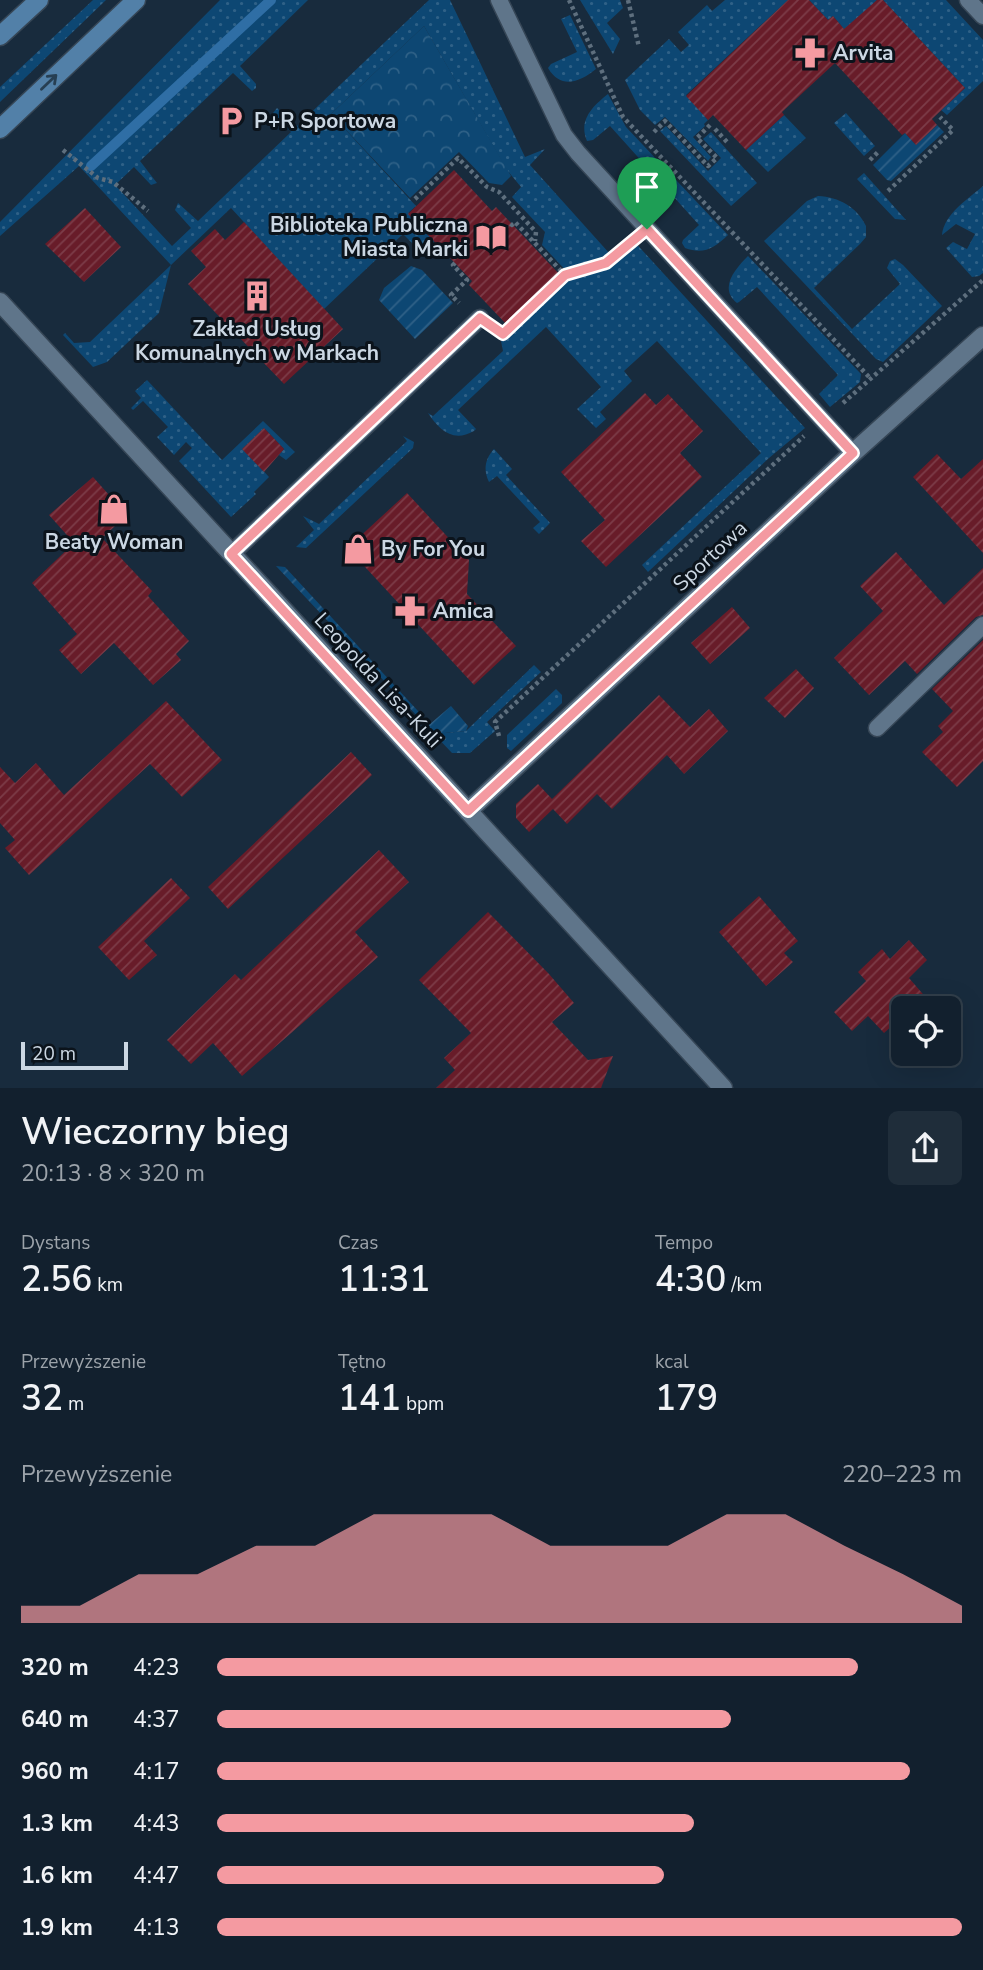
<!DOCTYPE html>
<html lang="pl">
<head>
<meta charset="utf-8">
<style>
	body { margin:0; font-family:"Nunito Sans",sans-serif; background:#1f2d3a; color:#f1f3f6; height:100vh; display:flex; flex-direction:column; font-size:26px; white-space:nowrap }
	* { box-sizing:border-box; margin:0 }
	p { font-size:23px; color:#9ca3aa }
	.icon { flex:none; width:38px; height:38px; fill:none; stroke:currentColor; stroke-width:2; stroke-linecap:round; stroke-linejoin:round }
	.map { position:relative; height:1088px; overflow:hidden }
	.panel { display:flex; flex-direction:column; background:#12202e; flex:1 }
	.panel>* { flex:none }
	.controls { position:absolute; left:891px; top:996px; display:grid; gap:14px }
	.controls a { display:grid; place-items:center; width:70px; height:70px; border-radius:10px; background:#12202e; box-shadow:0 7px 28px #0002,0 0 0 2px #313e4a; font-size:35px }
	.scale { position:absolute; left:21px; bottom:18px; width:107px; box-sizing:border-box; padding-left:7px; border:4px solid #cbd7e3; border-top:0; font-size:19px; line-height:24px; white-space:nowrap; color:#cbd7e3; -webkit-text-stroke:5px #0b131b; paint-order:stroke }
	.pin { position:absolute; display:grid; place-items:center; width:60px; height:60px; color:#fff; margin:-72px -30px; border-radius:50% 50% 50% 0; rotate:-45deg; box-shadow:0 0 7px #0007 }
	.pin .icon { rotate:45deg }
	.round { display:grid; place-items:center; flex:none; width:74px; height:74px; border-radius:10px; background:#1f2d3a }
	.overview { display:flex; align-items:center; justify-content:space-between; height:119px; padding:0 21px }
	h1 { font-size:38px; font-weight:600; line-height:52px }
	.figures { display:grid; grid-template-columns:repeat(3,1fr); gap:10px; height:119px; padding:7px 21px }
	.figures div { display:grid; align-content:center }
	.figures b { font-size:35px; font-weight:600 }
	.figures small { font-size:19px; font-weight:400 }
	.figures p { font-size:19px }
	.chart { height:196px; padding:14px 21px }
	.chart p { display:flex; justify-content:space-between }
	.chart svg { width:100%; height:126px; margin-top:7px; fill:#f49aa1; opacity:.7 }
	ul { padding:0 21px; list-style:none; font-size:23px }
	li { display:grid; grid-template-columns:112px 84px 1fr; align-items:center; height:52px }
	li i { height:18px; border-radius:9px; background:#f49aa1 }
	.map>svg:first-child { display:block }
</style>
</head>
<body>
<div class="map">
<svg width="983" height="1088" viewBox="0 0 983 1088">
	<defs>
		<pattern id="grass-dots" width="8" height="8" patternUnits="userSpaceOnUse" patternTransform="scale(1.75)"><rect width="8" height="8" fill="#0d4773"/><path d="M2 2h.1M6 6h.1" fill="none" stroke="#2f6187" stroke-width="1.8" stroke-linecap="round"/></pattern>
		<pattern id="park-crowns" width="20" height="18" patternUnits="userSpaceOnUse" patternTransform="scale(1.75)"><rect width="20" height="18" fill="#0d4773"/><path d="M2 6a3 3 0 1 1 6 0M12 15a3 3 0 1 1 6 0" fill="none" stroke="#2f6187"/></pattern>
		<pattern id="garden-furrows" width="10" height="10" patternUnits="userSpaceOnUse" patternTransform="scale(1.75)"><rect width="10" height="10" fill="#0d4773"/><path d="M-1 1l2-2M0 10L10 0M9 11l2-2" fill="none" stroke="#2f6187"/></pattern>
		<pattern id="building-hatch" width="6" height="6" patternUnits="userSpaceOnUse" patternTransform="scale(1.75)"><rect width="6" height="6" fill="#681c29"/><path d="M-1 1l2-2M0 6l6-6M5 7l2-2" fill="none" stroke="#7c3c48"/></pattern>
	</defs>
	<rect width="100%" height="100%" fill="#182b3d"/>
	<path fill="url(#grass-dots)" d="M 93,0 L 106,0 L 0,102 L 0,87 Z
		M 220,0 L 308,0 L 240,66 L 256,84 L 256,88 L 252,91 L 233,73 L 140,161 L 157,183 L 151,185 L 134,167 L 115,185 L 172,246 L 191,228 L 175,210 L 178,203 L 198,221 L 291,132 L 273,113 L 277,108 L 297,126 L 429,0 L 450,0 L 525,157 L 545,149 L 530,165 L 610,254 L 631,238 L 805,428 L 769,458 L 648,572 L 642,565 L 761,453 L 657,341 L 624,371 L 632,381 L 600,412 L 606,419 L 596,428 L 577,409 L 601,387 L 546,327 L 458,410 L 476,429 L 474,431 C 453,443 439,430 428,413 L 433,416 L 503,351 L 501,341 L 571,276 L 542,245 L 545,232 L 512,197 L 521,187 L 507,170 L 424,26 L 331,114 L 416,206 L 408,213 L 412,217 L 406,224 L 416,234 L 422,229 L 434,241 L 422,253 L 403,234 L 324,309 L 231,208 L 171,265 L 159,313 L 107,362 L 93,367 L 63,335 L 65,333 L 74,343 L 90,342 L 171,265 L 79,166 L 0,236 L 0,222 Z
		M 580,0 L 620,0 L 623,8 L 607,23 L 620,39 L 613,54 Z
		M 725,0 L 788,0 L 686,95 L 708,120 L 704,124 L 705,126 L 693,137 L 711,157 L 708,161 L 665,117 L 655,125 L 640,110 L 625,80 L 669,39 L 681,52 L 689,45 L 678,32 L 707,5 L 712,11 Z
		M 809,0 L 877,0 L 851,29 L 848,26 L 844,29 L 833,16 L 828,20 Z
		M 883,0 L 946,0 L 983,40 L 983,81 L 947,115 L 941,110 L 965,88 Z
		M 570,15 L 596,69 C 580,82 561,90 548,68 L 551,64 L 577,52 L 561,19 Z
		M 608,94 L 626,127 L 728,235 C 714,248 704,255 685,248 L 682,243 L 683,240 L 699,225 L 610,126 L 593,140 L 587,141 C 578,120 593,106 608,94 Z
		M 846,113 L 875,146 L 864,156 L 834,123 Z
		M 784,115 L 806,138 L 768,172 L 746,150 Z
		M 666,126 L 708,171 L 721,158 L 703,139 L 711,132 L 757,183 L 731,206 L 660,131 Z
		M 864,173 L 906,220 L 895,219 L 857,179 Z
		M 983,186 L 983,273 L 979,276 L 972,277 L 946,248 L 953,242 L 967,249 L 975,234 L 956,224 L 942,235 C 944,214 968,199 983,186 Z
		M 818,196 C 839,197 857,207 866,226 L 866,237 L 860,244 L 814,288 L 852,329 L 900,284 L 887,268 L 890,261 L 895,259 L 903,265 L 942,306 L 883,362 L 876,359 L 764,241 L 807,201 Z
		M 748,256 L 861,374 L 860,382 L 830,407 L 819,394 L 838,375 L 757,287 L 739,302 L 737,303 C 718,288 736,268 748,256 Z
		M 147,380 L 222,460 L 263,421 L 295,452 L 286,460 L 279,455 L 284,449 L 264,428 L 243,449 L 269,477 L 254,492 L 256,494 L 231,517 L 179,461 L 192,448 L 186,442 L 174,455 L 157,437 L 168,427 L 143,401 L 133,410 L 131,408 L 141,398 L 135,391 Z
		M 403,436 L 414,442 L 413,448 L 306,548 L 296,547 L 314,530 L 303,516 L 319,524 L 407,441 Z
		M 494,449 L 512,469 L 506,475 L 550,523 L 539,534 L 533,528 L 540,522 L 497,476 L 489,482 C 483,470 485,459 494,449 Z
		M 534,665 L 541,672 L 487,722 L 495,731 L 470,753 L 452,753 L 434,734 L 466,731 Z
		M 556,689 L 562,695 L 562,703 L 511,751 L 507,748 L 507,735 Z"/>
	<path fill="url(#park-crowns)" d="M 424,26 L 511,176 L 502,185 L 489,183 L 459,152 L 410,198 L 331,114 Z"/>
	<path fill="url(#garden-furrows)" d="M 937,125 L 944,132 L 891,181 L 887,180 L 873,165 L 905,133 L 916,145 Z
		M 411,266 L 422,270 L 453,303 L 415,339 L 379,300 L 384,288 Z
		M 276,566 L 285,567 L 430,724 L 451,706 L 468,726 L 466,731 L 434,734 Z"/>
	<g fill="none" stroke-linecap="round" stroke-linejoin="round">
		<path stroke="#2f6ea5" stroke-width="10" d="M 91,166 L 271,0"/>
	</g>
	<path fill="url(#building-hatch)" d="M 788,0 L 809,0 L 828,20 L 833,16 L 844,29 L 877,0 L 883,0 L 965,88 L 932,119 L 937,125 L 916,145 L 905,133 L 902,135 L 835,63 L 782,112 L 784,115 L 746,150 L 713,115 L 708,120 L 686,96 Z
		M 454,170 L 492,211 L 496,207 L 560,275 L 507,325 L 469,285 L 472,281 L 408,214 Z
		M 85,208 L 121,247 L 84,282 L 45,244 Z
		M 244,222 L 343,329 L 284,384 L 188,284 L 206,267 L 191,251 L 215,229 L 225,240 Z
		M 645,393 L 656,405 L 668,394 L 703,431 L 680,453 L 702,477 L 606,567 L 581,541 L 605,520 L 561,472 Z
		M 264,428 L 284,449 L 264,472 L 242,449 Z
		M 937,454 L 961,479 L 983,459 L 983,553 L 913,477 Z
		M 93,477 L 127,515 L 102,538 L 152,591 L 148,596 L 189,641 L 176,654 L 181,660 L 153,685 L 114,643 L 81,674 L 59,650 L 77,634 L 32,583 L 74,543 L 49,515 Z
		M 407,493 L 469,560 L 467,594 L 516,646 L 474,685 L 354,555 L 355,541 Z
		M 896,552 L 944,605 L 983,568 L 983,615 L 976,617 L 917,674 L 905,661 L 869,695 L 834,658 L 883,611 L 860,586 Z
		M 732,607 L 750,628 L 710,664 L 691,643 Z
		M 983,640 L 983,761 L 957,787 L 922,752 L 943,732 L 938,726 L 953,711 L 932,689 Z
		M 796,669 L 814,688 L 785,718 L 764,698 Z
		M 659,695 L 690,727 L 709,709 L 728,731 L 684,774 L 667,755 L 612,809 L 597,794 L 567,824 L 553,809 L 529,832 L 516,818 L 516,804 L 538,784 L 552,799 Z
		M 166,701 L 222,760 L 182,797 L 150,764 L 29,875 L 5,848 L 15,840 L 0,823 L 0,767 L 15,783 L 36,763 L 64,795 Z
		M 351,752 L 372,775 L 228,909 L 208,887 Z
		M 379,850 L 409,882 L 355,932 L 378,957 L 242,1076 L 213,1043 L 191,1064 L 167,1040 L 235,974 L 241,980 Z
		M 171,878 L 190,898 L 144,941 L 157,955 L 129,980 L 98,947 Z
		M 759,896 L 798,941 L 784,953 L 793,962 L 766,986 L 719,932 Z
		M 488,912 L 549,974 L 574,1003 L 552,1022 L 588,1060 L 613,1056 L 601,1088 L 436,1088 L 455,1070 L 444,1058 L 471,1033 L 419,980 Z
		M 909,940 L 927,960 L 909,978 L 935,1008 L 903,1008 L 903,1016 L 884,1033 L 868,1016 L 852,1031 L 834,1012 L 866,981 L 858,972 L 882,949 L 890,959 Z"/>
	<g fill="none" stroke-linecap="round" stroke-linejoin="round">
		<g stroke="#364656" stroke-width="19">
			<path id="service" d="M 499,0 L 564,135 L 578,153 L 853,453
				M 968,0 L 983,16
				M 231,554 L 480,318
				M 877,728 L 983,625"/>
		</g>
		<g stroke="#364656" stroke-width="21">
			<path id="minor" d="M 0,302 L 723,1088
				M 468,811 L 853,453 L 983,336"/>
		</g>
		<g stroke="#364656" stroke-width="21">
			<path id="secondary" d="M 0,36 L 39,0
				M 0,129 L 136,0"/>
		</g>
		<path stroke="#5e6f7e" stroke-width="4.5" stroke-dasharray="3.5 3.5" stroke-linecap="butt" d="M 569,0 L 623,117 L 871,379
			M 628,0 L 639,47
			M 715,129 L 727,142
			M 654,132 L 665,121 L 708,166 L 717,158 L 697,138 L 711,124
			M 63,150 L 98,178 L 113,182 L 148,211
			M 870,160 L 879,151
			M 888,191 L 953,130 L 940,117
			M 415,199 L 458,158 L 487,187 L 499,192 L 536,232 L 535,241
			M 455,263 L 453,265 L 467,280 L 451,295 L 459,303
			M 565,275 L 606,263 L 629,243
			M 503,334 L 565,275 L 515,222 L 512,225 L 509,222
			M 843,403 L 983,280
			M 499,736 L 495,722 L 804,436"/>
		<use href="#service" stroke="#5f758a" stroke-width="16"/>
		<use href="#minor" stroke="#5f758a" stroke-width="18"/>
		<use href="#secondary" stroke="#5280a8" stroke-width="18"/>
	</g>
	<defs><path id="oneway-shaft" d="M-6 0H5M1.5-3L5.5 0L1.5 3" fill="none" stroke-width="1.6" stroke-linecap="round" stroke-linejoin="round" transform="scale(1.75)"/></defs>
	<use stroke="#273f53" href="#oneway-shaft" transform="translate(49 82) rotate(-44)"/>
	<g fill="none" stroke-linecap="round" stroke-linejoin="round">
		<g stroke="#fff" stroke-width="14">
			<path id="route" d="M 647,229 L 853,453 L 468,811 L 231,554 L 480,318 L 503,334 L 565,275 L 606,263 Z"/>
		</g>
		<use href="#route" stroke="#f49aa1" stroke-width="9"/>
	</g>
	<defs>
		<g id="pharmacy-bare" transform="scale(2.415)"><path d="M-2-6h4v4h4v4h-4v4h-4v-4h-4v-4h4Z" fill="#f49aa1" stroke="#0b131b" stroke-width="2.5" paint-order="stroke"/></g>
		<g id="parking-bare" transform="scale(2.415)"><path d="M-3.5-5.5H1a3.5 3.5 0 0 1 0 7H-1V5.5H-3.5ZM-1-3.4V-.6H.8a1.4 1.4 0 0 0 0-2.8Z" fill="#f49aa1" stroke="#0b131b" stroke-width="2.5" paint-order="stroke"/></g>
		<g id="library-bare" transform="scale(2.415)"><path d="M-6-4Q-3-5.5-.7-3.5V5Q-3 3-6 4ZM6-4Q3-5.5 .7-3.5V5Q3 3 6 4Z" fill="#f49aa1" stroke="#0b131b" stroke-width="2.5" paint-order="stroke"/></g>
		<g id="building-bare" transform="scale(2.415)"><path d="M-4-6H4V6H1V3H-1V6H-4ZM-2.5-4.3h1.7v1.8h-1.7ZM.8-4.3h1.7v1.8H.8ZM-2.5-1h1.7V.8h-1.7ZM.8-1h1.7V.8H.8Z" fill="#f49aa1" stroke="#0b131b" stroke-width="2.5" paint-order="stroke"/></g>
		<g id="shop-bare" transform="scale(2.415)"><path d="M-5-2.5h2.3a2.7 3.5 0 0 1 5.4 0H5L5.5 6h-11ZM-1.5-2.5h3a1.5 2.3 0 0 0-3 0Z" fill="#f49aa1" stroke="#0b131b" stroke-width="2.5" paint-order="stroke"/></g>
	</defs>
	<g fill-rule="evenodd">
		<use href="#pharmacy-bare" x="810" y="53"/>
		<use href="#parking-bare" x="231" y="121"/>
		<use href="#library-bare" x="491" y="237"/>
		<use href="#building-bare" x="257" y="296"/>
		<use href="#shop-bare" x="114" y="509"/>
		<use href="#shop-bare" x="358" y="549"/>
		<use href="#pharmacy-bare" x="410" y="611"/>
	</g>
	<g text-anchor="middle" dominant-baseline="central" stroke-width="6" stroke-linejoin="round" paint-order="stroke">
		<g font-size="21" font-weight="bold" fill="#cbd7e3" stroke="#0b131b" text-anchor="start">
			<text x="833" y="53">Arvita</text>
			<text x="254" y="121">P+R Sportowa</text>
			<text x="468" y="225" text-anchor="end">Biblioteka Publiczna<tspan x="468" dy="24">Miasta Marki</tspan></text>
			<text x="257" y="329" text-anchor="middle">Zakład Usług<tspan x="257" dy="24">Komunalnych w Markach</tspan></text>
			<text x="114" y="542" text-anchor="middle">Beaty Woman</text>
			<text x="381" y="549">By For You</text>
			<text x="433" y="611">Amica</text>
		</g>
		<g font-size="21" fill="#cbd7e3" stroke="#0b131b">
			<text transform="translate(710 556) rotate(-43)">Sportowa</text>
			<text transform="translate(378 680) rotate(47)">Leopolda Lisa-Kuli</text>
		</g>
	</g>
</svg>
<div class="controls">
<a><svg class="icon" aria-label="locate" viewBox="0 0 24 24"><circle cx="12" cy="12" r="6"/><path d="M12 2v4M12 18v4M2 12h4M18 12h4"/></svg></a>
</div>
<div class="scale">20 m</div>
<div class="pin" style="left:647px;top:229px;background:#1e9e55"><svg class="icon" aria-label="arrive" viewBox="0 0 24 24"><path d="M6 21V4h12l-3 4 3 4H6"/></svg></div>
</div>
<section class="panel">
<div class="overview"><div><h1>Wieczorny bieg</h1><p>20:13 · 8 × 320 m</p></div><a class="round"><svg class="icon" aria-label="share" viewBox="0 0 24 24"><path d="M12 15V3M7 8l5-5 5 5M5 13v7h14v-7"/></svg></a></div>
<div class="figures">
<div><p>Dystans</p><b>2.56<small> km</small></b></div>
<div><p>Czas</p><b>11:31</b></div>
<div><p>Tempo</p><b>4:30<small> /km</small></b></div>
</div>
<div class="figures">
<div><p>Przewyższenie</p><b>32<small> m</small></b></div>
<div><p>Tętno</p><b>141<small> bpm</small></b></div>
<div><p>kcal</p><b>179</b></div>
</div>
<div class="chart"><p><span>Przewyższenie</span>220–223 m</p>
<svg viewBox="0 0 160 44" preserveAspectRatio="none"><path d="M0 44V38L10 38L20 27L30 27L40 17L50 17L60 6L70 6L80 6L90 17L100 17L110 17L120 6L130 6L140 17L150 27L160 38V44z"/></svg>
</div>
<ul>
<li><b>320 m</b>4:23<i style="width:86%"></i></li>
<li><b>640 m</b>4:37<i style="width:69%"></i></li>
<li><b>960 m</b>4:17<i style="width:93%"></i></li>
<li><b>1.3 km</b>4:43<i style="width:64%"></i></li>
<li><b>1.6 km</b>4:47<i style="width:60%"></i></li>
<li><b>1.9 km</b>4:13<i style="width:100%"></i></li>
</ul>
</section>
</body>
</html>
